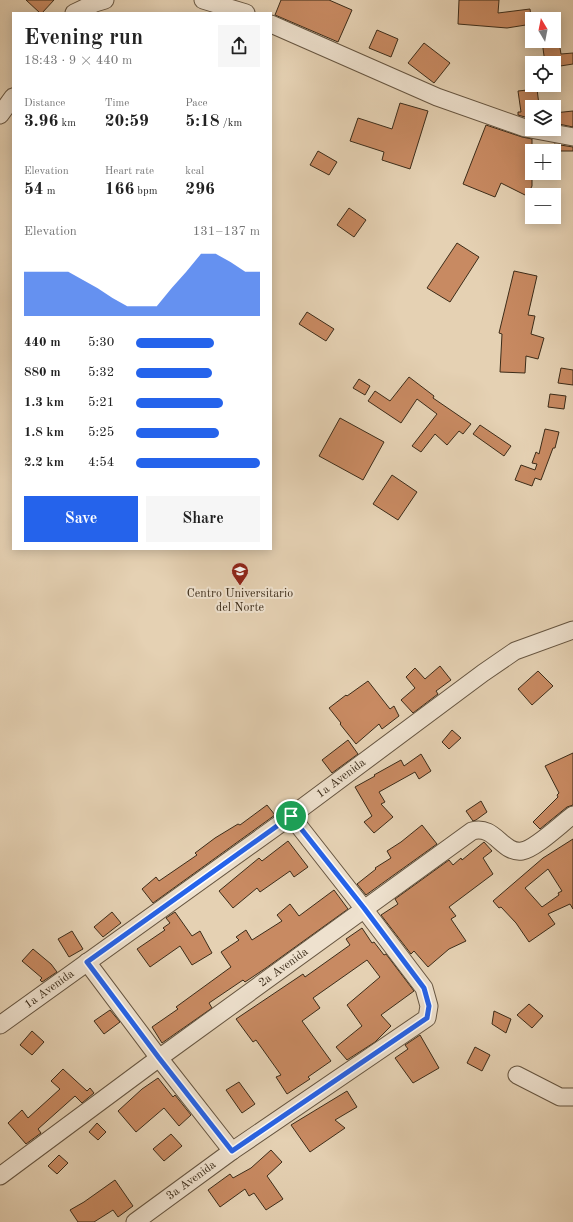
<!DOCTYPE html>
<html lang="en">
<head>
<meta charset="utf-8">
<style>
	body { margin:0; font-family:"Old Standard TT",serif; background:#f6f6f6; color:#222; height:100vh; display:flex; flex-direction:column; font-size:15px; white-space:nowrap }
	* { box-sizing:border-box; margin:0 }
	p { font-size:13px; color:#767676 }
	.icon { flex:none; width:22px; height:22px; fill:none; stroke:currentColor; stroke-width:2; stroke-linecap:round; stroke-linejoin:round }
	.map { position:relative; flex:1; overflow:hidden }
	.panel { position:absolute; left:12px; top:12px; width:260px; height:538px; display:flex; flex-direction:column; background:#fff; border-radius:0px; box-shadow:0 2px 10px #0003 }
	.panel>* { flex:none }
	.needle { width:26px; rotate:350deg }
	.tools { position:absolute; left:525px; top:12px; display:grid; gap:8px }
	.tools a { display:grid; place-items:center; width:36px; height:36px; border-radius:0px; background:#fff; box-shadow:0 2px 10px #0003; font-size:20px }
	.pin { position:absolute; display:grid; place-items:center; width:34px; height:34px; color:#fff; margin:-17px; border:2px solid #fff; border-radius:50%; box-shadow:0 1px 4px #0007 }
	.round { display:grid; place-items:center; flex:none; width:42px; height:42px; border-radius:0px; background:#f6f6f6 }
	.summary { display:flex; align-items:center; justify-content:space-between; height:68px; padding:0 12px }
	h1 { font-size:22px; font-weight:800; line-height:30px }
	.figures { display:grid; grid-template-columns:repeat(3,1fr); gap:6px; height:68px; padding:4px 12px }
	.figures div { display:grid; align-content:center }
	.figures b { font-size:17px; font-weight:800 }
	.figures small { font-size:11px; font-weight:400 }
	.figures p { font-size:11px }
	.chart { height:112px; padding:8px 12px }
	.chart p { display:flex; justify-content:space-between }
	.chart svg { width:100%; height:72px; margin-top:4px; fill:#2563eb; opacity:.7 }
	.action { display:flex; gap:8px; margin-top:auto; padding:8px 12px }
	.action a { flex:1; height:46px; border-radius:0px; background:#2563eb; color:#fff; font-size:16px; font-weight:800; line-height:46px; text-align:center }
	.action a+a { background:#f6f6f6; color:#222 }
	ul { padding:0 12px; list-style:none; font-size:13px }
	li { display:grid; grid-template-columns:64px 48px 1fr; align-items:center; height:30px }
	li i { height:10px; border-radius:5px; background:#2563eb }
	.map>svg:first-child { display:block }
</style>
</head>
<body>
<div class="map">
<svg width="573" height="1222" viewBox="0 0 573 1222">
	<rect width="100%" height="100%" fill="#e5d1b3"/>
	<filter id="stains"><feTurbulence type="fractalNoise" baseFrequency=".005" numOctaves="4"/><feColorMatrix values="0 0 0 0 .2 0 0 0 0 .09 0 0 0 0 .02 0 0 0 .5 -.17"/></filter>
	<radialGradient id="worn" r=".72"><stop offset=".6" stop-color="#630" stop-opacity="0"/><stop offset="1" stop-color="#630" stop-opacity=".3"/></radialGradient>
	<path fill="#c88a62" stroke="#3c2c19" fill-rule="evenodd" d="M 26,0 L 54,0 L 42,13 L 40,13 Z
		M 281,0 L 329,0 L 352,10 L 338,42 L 275,15 Z
		M 459,0 L 499,0 L 498,13 L 530,9 L 532,24 L 507,28 L 458,24 Z
		M 377,30 L 398,39 L 391,57 L 369,48 Z
		M 554,36 L 558,36 L 561,54 L 573,53 L 573,64 L 554,67 L 554,63 L 545,63 L 542,41 L 554,41 Z
		M 424,43 L 450,63 L 434,83 L 408,63 Z
		M 537,89 L 539,105 L 532,106 L 532,119 L 518,115 L 518,112 L 521,112 L 518,91 Z
		M 400,103 L 428,111 L 410,169 L 382,160 L 384,152 L 350,141 L 358,118 L 392,129 Z
		M 573,111 L 573,127 L 554,123 L 554,113 Z
		M 486,125 L 522,137 L 532,139 L 532,186 L 527,196 L 501,183 L 495,197 L 463,184 Z
		M 554,144 L 573,147 L 573,151 L 554,151 Z
		M 318,151 L 337,162 L 329,175 L 310,165 Z
		M 349,208 L 366,220 L 354,237 L 337,225 Z
		M 457,243 L 479,257 L 450,302 L 427,288 Z
		M 514,271 L 537,276 L 528,315 L 535,316 L 531,334 L 544,338 L 538,359 L 526,356 L 525,373 L 500,372 L 502,334 L 499,333 Z
		M 307,312 L 334,329 L 326,341 L 299,324 Z
		M 561,368 L 573,370 L 573,385 L 558,383 Z
		M 409,377 L 434,396 L 433,398 L 471,424 L 463,434 L 459,431 L 447,445 L 435,434 L 421,452 L 412,446 L 437,414 L 417,399 L 401,423 L 368,401 L 375,391 L 390,401 Z
		M 359,379 L 370,386 L 365,395 L 353,388 Z
		M 550,394 L 566,396 L 564,409 L 548,407 Z
		M 340,418 L 384,442 L 363,480 L 319,456 Z
		M 480,425 L 511,446 L 504,456 L 473,434 Z
		M 545,429 L 559,432 L 555,448 L 553,448 L 541,480 L 535,478 L 532,486 L 515,480 L 521,465 L 535,470 L 537,464 L 532,463 L 536,452 L 539,454 Z
		M 392,475 L 417,492 L 398,520 L 373,504 Z
		M 440,666 L 451,680 L 436,691 L 438,694 L 413,713 L 401,700 L 415,688 L 406,677 L 415,668 L 425,679 Z
		M 538,671 L 553,686 L 532,705 L 518,689 Z
		M 368,681 L 390,709 L 394,706 L 399,716 L 382,729 L 379,724 L 356,744 L 340,724 L 341,723 L 329,708 L 346,695 L 347,696 Z
		M 452,730 L 461,738 L 449,749 L 442,742 Z
		M 348,740 L 358,754 L 332,773 L 322,760 Z
		M 573,753 L 573,805 L 567,807 L 540,829 L 533,822 L 558,797 L 557,795 L 559,793 L 545,766 Z
		M 421,754 L 431,771 L 419,779 L 415,772 L 379,792 L 385,802 L 381,804 L 393,817 L 374,833 L 364,822 L 372,816 L 355,787 L 375,776 L 374,775 L 401,760 L 404,766 Z
		M 481,801 L 487,812 L 476,820 L 473,821 L 466,811 Z
		M 267,805 L 275,815 L 153,903 L 142,889 L 156,877 L 159,881 L 197,855 L 195,853 L 215,838 L 238,824 L 240,825 Z
		M 422,825 L 437,844 L 366,895 L 357,884 L 376,869 L 375,868 L 391,858 L 387,851 L 401,842 Z
		M 573,839 L 573,909 L 570,904 L 548,914 L 555,924 L 529,942 L 516,923 L 501,907 L 499,908 L 493,901 L 543,858 ZM 548,869 L 562,891 L 558,893 L 559,895 L 542,907 L 525,888 Z
		M 288,841 L 308,867 L 294,877 L 290,871 L 260,892 L 257,888 L 233,908 L 219,891 L 259,858 L 262,861 Z
		M 484,842 L 492,851 L 483,858 L 493,874 L 449,907 L 456,916 L 451,919 L 466,941 L 449,949 L 428,967 L 414,951 L 411,954 L 381,915 L 398,904 L 395,899 L 449,860 L 453,865 L 461,858 L 462,860 Z
		M 334,890 L 348,909 L 266,968 L 245,982 L 243,980 L 209,1003 L 212,1008 L 162,1043 L 152,1027 L 178,1009 L 176,1007 L 231,967 L 221,952 L 239,940 L 236,937 L 246,930 L 252,940 L 282,921 L 277,915 L 290,904 L 299,916 Z
		M 112,912 L 121,923 L 103,937 L 94,927 Z
		M 175,912 L 192,936 L 200,931 L 212,953 L 192,965 L 180,946 L 150,967 L 137,949 L 165,930 L 163,928 L 170,923 L 166,918 Z
		M 362,928 L 372,943 L 374,942 L 384,955 L 386,954 L 414,991 L 381,1015 L 391,1026 L 375,1042 L 347,1060 L 336,1047 L 362,1026 L 347,1005 L 380,977 L 367,960 L 313,998 L 320,1008 L 302,1021 L 331,1061 L 308,1077 L 310,1079 L 287,1094 L 276,1077 L 281,1075 L 256,1040 L 253,1042 L 236,1019 L 303,974 L 305,977 L 350,945 L 346,939 Z
		M 72,931 L 83,949 L 69,957 L 58,939 Z
		M 33,949 L 51,964 L 57,972 L 42,982 L 40,980 L 42,978 L 22,961 Z
		M 529,1004 L 543,1016 L 532,1028 L 517,1015 Z
		M 110,1010 L 120,1022 L 104,1034 L 94,1021 Z
		M 494,1011 L 511,1019 L 506,1033 L 492,1024 Z
		M 32,1031 L 44,1042 L 32,1055 L 20,1045 Z
		M 420,1035 L 439,1068 L 413,1083 L 395,1058 L 408,1049 L 405,1045 Z
		M 475,1047 L 490,1055 L 482,1071 L 467,1063 Z
		M 63,1069 L 87,1091 L 90,1088 L 94,1093 L 82,1103 L 75,1096 L 38,1129 L 41,1133 L 26,1144 L 8,1123 L 22,1110 L 28,1118 L 60,1089 L 51,1081 Z
		M 158,1078 L 173,1097 L 175,1095 L 191,1115 L 179,1126 L 164,1108 L 136,1132 L 118,1111 L 142,1089 Z
		M 239,1082 L 255,1104 L 242,1113 L 226,1090 Z
		M 347,1091 L 357,1107 L 335,1120 L 345,1128 L 310,1152 L 291,1125 Z
		M 97,1123 L 106,1132 L 98,1140 L 89,1132 Z
		M 171,1134 L 182,1146 L 164,1161 L 153,1149 Z
		M 271,1150 L 282,1162 L 267,1176 L 283,1199 L 266,1210 L 254,1193 L 249,1196 L 245,1189 L 220,1207 L 208,1190 L 230,1174 L 233,1178 L 251,1168 Z
		M 59,1155 L 68,1163 L 57,1174 L 48,1166 Z
		M 115,1180 L 133,1206 L 118,1217 L 113,1210 L 94,1222 L 78,1222 L 70,1210 L 84,1202 Z"/>
	<g fill="none" stroke-linecap="round" stroke-linejoin="round">
		<g stroke="#665540" stroke-width="19">
			<g id="minor">
				<path d="M 203,0 L 246,13"/>
				<path d="M 74,13 L 95,3 L 105,0"/>
				<path d="M 271,24 L 437,97 L 525,128 L 573,137"/>
				<path d="M 0,115 L 13,97"/>
				<path d="M 87,962 L 159,1058 L 232,1151"/>
				<path id="s1" d="M 0,1025 L 291,816 L 483,673 L 515,651 L 573,630"/>
				<path d="M 517,1075 L 560,1097 L 573,1097"/>
				<path id="s2" d="M 0,1176 L 159,1058 L 472,831 C 495,824 502,854 522,851 C 535,849 562,823 573,815"/>
				<path id="s3" d="M 135,1222 L 232,1151 L 427,1018 L 429,1006 L 424,988 L 364,909 L 291,816"/>
			</g>
		</g>
		<use href="#minor" stroke="#eee1ce" stroke-width="17"/>
	</g>
	<g fill="none" stroke-linecap="round" stroke-linejoin="round">
		<g stroke="#fff" stroke-width="8">
			<path id="route" d="M 291,816 L 364,908 L 424,988 L 429,1006 L 427,1018 L 232,1151 L 159,1058 L 87,962 Z"/>
		</g>
		<use href="#route" stroke="#2563eb" stroke-width="5"/>
	</g>
	<defs>
		<g id="university-pin" transform="scale(0.9)"><path d="M0 17L-7.5 6A9.5 9.5 0 1 1 7.5 6Z" fill="#8f2418" stroke="#eee1ce"/><path d="M0-5L7-2L0 1L-7-2ZM-4 1L0 2.5L4 1V4Q0 6-4 4Z" fill="#fff"/></g>
	</defs>
	<g fill-rule="evenodd">
		<use href="#university-pin" x="240" y="571"/>
	</g>
	<g text-anchor="middle" dominant-baseline="central" stroke-width="4" stroke-linejoin="round" paint-order="stroke">
		<g font-size="12" fill="#3c2c19" stroke="#eee1ce">
			<text x="240" y="594">Centro Universitario<tspan x="240" dy="14">del Norte</tspan></text>
		</g>
		<g font-size="12" fill="#3c2c19" stroke="#eee1ce">
			<text stroke="none"><textPath href="#s1" startOffset="421">1a Avenida</textPath></text>
			<text stroke="none"><textPath href="#s2" startOffset="352">2a Avenida</textPath></text>
			<text stroke="none"><textPath href="#s1" startOffset="61">1a Avenida</textPath></text>
			<text stroke="none"><textPath href="#s3" startOffset="70">3a Avenida</textPath></text>
		</g>
	</g>
	<rect width="100%" height="100%" filter="url(#stains)"/>
	<rect width="100%" height="100%" fill="url(#worn)"/>
</svg>
<div class="tools">
<a><svg class="needle" viewBox="-14 -14 28 28"><path d="M0-13l5 13h-10z" fill="#e53935"/><path d="M0 13l5-13h-10z" fill="#767676"/></svg></a>
<a><svg class="icon" aria-label="locate" viewBox="0 0 24 24"><circle cx="12" cy="12" r="6"/><path d="M12 2v4M12 18v4M2 12h4M18 12h4"/></svg></a>
<a><svg class="icon" aria-label="layers" viewBox="0 0 24 24"><path d="M12 4l9 5-9 5-9-5zM3 14l9 5 9-5"/></svg></a>
<a>+</a>
<a>−</a>
</div>
<div class="pin" style="left:291px;top:816px;background:#1e9e55"><svg class="icon" aria-label="arrive" viewBox="0 0 24 24"><path d="M6 21V4h12l-3 4 3 4H6"/></svg></div>
<section class="panel">
<div class="summary"><div><h1>Evening run</h1><p>18:43 · 9 × 440 m</p></div><a class="round"><svg class="icon" aria-label="share" viewBox="0 0 24 24"><path d="M12 15V3M7 8l5-5 5 5M5 13v7h14v-7"/></svg></a></div>
<div class="figures">
<div><p>Distance</p><b>3.96<small> km</small></b></div>
<div><p>Time</p><b>20:59</b></div>
<div><p>Pace</p><b>5:18<small> /km</small></b></div>
</div>
<div class="figures">
<div><p>Elevation</p><b>54<small> m</small></b></div>
<div><p>Heart rate</p><b>166<small> bpm</small></b></div>
<div><p>kcal</p><b>296</b></div>
</div>
<div class="chart"><p><span>Elevation</span>131–137 m</p>
<svg viewBox="0 0 160 44" preserveAspectRatio="none"><path d="M0 44V17L10 17L20 17L30 17L40 22L50 27L60 33L70 38L80 38L90 38L100 27L110 17L120 6L130 6L140 11L150 17L160 17V44z"/></svg>
</div>
<ul>
<li><b>440 m</b>5:30<i style="width:63%"></i></li>
<li><b>880 m</b>5:32<i style="width:61%"></i></li>
<li><b>1.3 km</b>5:21<i style="width:70%"></i></li>
<li><b>1.8 km</b>5:25<i style="width:67%"></i></li>
<li><b>2.2 km</b>4:54<i style="width:100%"></i></li>
</ul>
<div class="action"><a>Save</a><a>Share</a></div>
</section>
</div>
</body>
</html>
